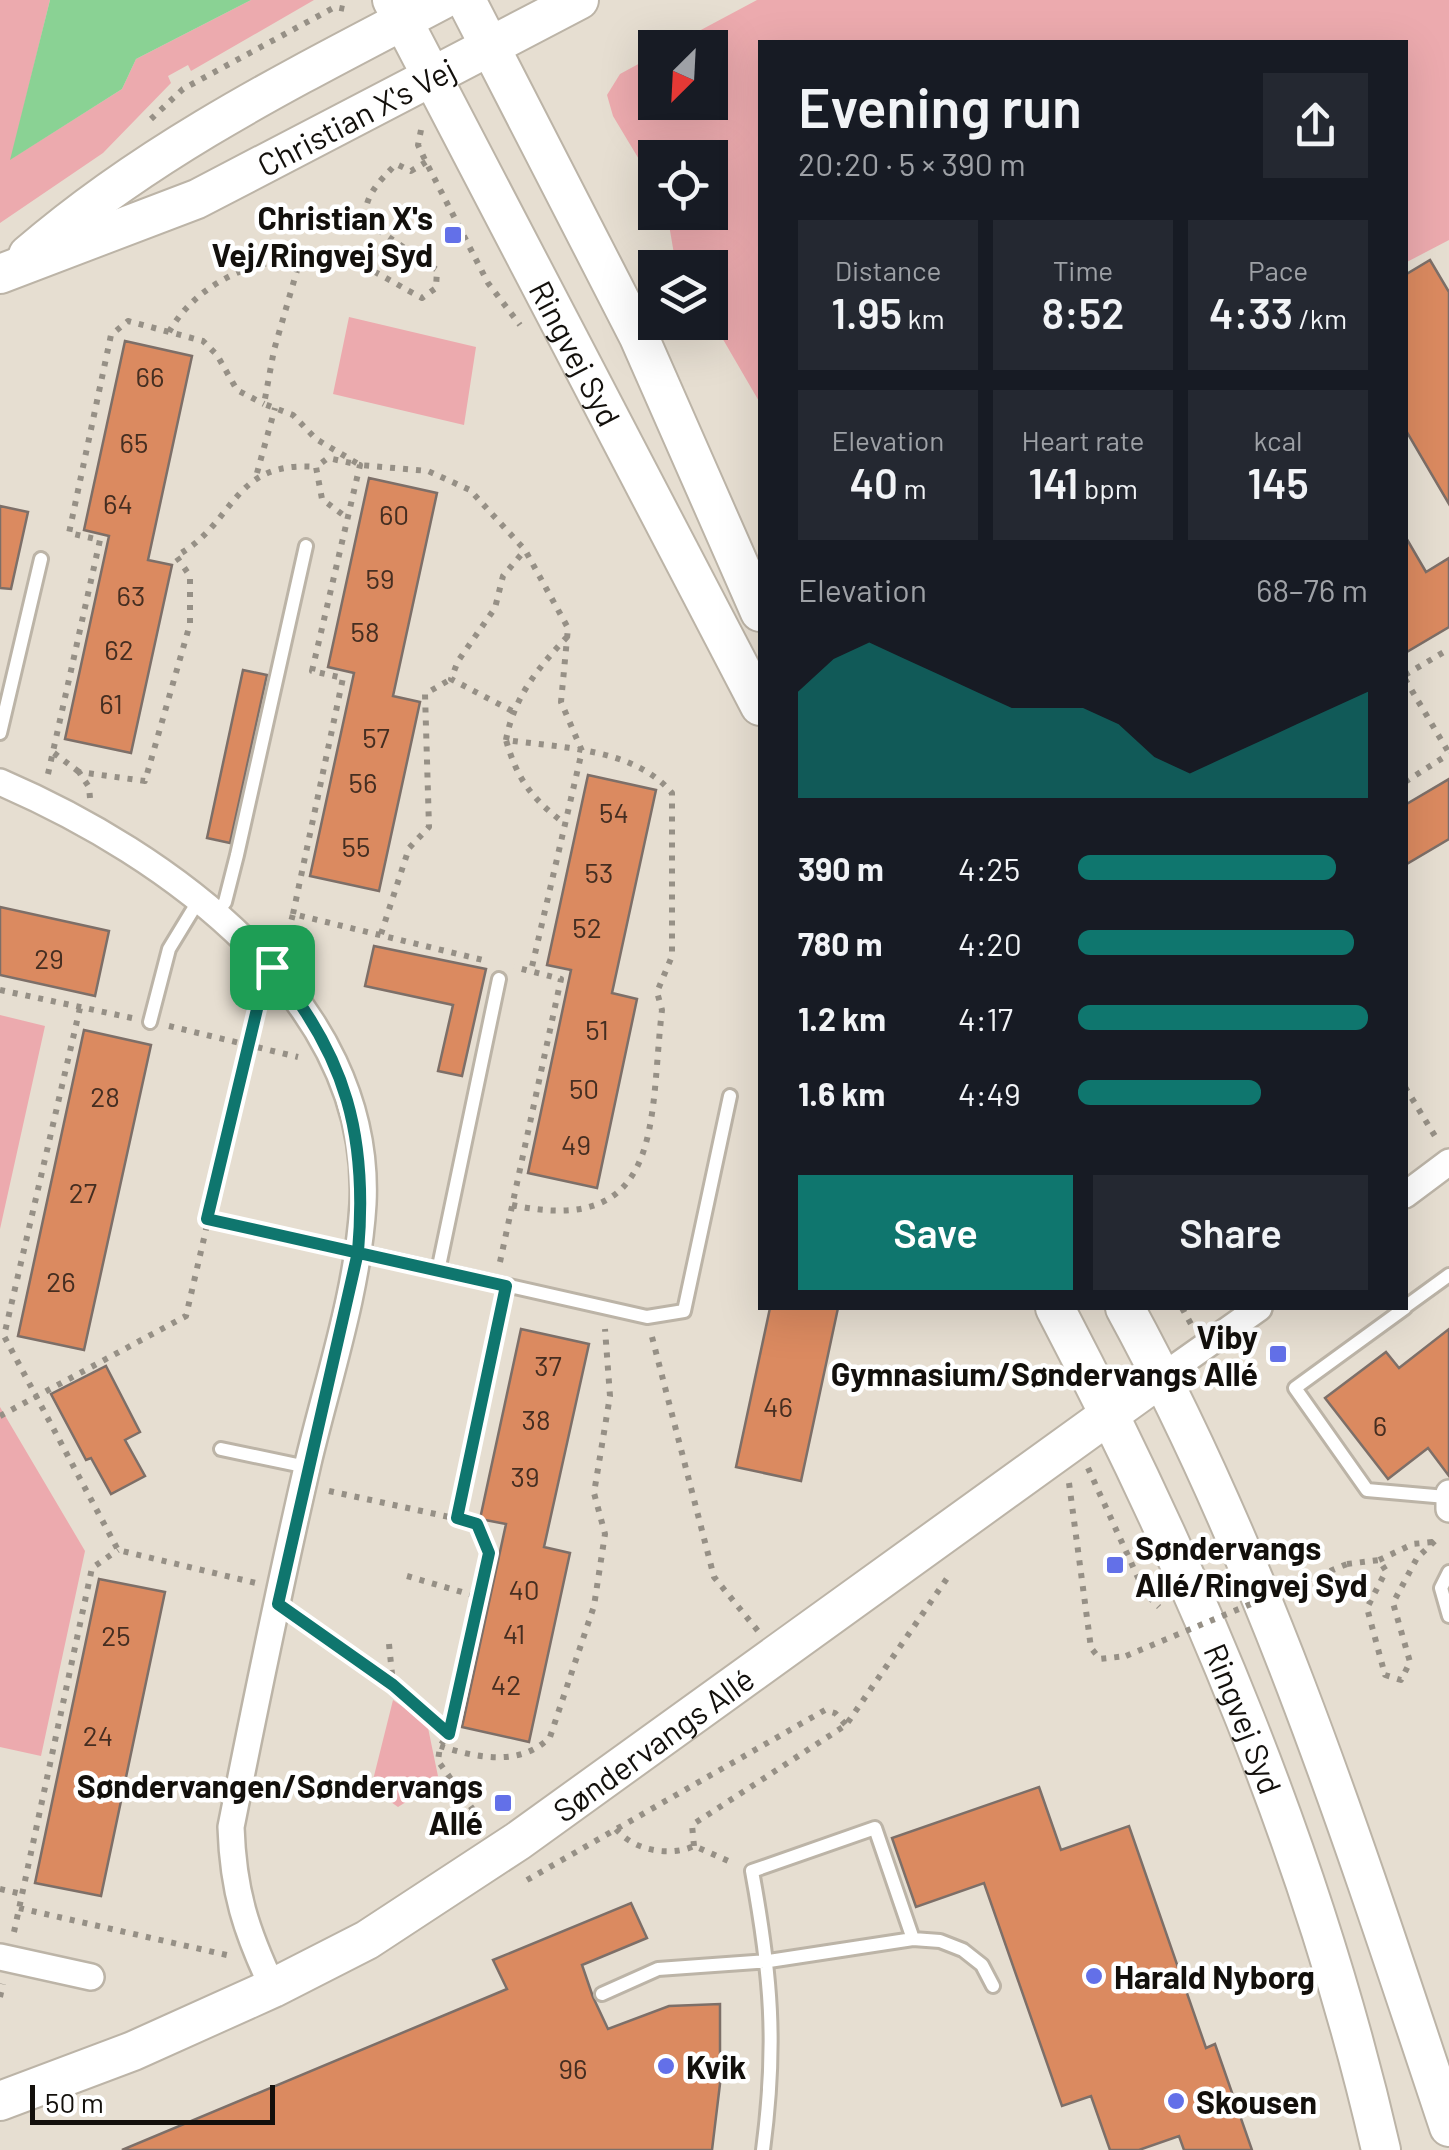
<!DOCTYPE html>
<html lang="en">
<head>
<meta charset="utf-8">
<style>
	body { margin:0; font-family:Barlow,sans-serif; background:#242831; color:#f1f3f6; height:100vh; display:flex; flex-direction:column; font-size:38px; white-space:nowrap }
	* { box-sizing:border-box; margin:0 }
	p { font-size:32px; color:#9ea1a6 }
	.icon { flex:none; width:55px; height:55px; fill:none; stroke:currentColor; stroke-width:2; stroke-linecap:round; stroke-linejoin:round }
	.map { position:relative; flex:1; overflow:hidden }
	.details { position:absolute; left:758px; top:40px; width:650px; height:1270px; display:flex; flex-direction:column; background:#171b24; border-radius:0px; box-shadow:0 10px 40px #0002 }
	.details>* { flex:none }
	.needle { width:65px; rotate:204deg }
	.fabs { position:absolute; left:638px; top:30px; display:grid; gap:20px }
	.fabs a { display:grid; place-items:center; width:90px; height:90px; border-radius:0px; background:#171b24; box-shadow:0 10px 40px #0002; font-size:50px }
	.scale { position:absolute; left:30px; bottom:25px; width:245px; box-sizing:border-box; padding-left:10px; border:5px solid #13100c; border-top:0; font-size:28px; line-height:35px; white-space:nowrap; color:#13100c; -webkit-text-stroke:8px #fff; paint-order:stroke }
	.pin { position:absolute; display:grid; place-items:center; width:85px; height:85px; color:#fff; margin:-42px; border-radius:20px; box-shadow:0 5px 15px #0006 }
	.round { display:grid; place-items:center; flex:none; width:105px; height:105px; border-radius:0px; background:#242831 }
	.overview { display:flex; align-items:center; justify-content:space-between; height:170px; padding:0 40px }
	h1 { font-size:55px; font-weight:600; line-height:75px }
	.metrics { display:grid; grid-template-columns:repeat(3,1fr); gap:15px; height:170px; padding:10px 40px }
	.metrics div { display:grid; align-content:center; border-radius:0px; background:#242831; text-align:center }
	.metrics b { font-size:42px; font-weight:600 }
	.metrics small { font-size:28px; font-weight:400 }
	.metrics p { font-size:28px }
	.chart { height:280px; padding:20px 40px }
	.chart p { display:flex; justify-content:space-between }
	.chart svg { width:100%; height:180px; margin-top:10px; fill:#0f766e; opacity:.7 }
	.action { display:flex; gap:20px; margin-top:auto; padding:20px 40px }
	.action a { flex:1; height:115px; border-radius:0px; background:#0f766e; color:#fff; font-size:40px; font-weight:600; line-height:115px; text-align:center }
	.action a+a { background:#242831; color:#f1f3f6 }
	ul { padding:0 40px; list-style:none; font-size:32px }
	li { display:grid; grid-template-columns:160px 120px 1fr; align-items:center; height:75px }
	li i { height:25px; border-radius:12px; background:#0f766e }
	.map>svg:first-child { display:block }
</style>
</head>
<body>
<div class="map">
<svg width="1449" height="2150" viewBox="0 0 1449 2150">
	<rect width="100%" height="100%" fill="#e6ded1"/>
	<path fill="#ecaaae" d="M 0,0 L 50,0 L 11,159 L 122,89 L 136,59 L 251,0 L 314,0 L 191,71 L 188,65 L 168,76 L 171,83 L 103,153 L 0,223 Z
		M 757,0 L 1449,0 L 1449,240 L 1405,263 L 1405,42 L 760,42 L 760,403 L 710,317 L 710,268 L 681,267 L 674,254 L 667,213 L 710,212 L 710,158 L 655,158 L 655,186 L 613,116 L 607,95 L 620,74 L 655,55 L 655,102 L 710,102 L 710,48 L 669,47 Z
		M 349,317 L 476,347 L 464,425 L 333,394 Z
		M 0,1015 L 45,1026 L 0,1229 Z
		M 0,1407 L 85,1551 L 41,1756 L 0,1747 Z
		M 393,1700 L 427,1723 L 439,1781 L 398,1807 L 371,1788 Z"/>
	<path fill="#8ad294" d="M 50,0 L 251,0 L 136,59 L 122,89 L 10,160 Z"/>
	<path fill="#db8a60" stroke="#7d6f68" stroke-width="2.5" d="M 1430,260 L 1449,292 L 1449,504 L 1405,429 L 1405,275 Z
		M 125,341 L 192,356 L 148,560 L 172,565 L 131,753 L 65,739 L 109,536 L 84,530 Z
		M 369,478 L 437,493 L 393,696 L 420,702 L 379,891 L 310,876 L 354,673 L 328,667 Z
		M 0,506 L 28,512 L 11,589 L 0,588 Z
		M 1405,536 L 1426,572 L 1449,558 L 1449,627 L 1405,653 Z
		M 243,670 L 267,675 L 230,843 L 207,838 Z
		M 588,775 L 656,790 L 612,993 L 637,999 L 597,1188 L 528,1173 L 571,970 L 547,965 Z
		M 1449,779 L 1449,839 L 1405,865 L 1405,805 Z
		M 0,907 L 109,931 L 95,996 L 0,975 Z
		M 374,946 L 486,969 L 462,1076 L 438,1071 L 453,1005 L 365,986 Z
		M 84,1030 L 151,1045 L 84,1350 L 18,1336 Z
		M 770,1308 L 838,1308 L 801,1481 L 736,1467 Z
		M 521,1329 L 589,1344 L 544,1547 L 570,1553 L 529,1742 L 462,1727 L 506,1524 L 480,1519 Z
		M 1449,1329 L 1449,1476 L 1428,1448 L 1388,1479 L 1325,1398 L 1386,1352 L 1399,1368 Z
		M 106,1366 L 140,1432 L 125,1440 L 145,1476 L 111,1494 L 91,1458 L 86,1460 L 51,1394 Z
		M 99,1579 L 165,1592 L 101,1896 L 35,1883 Z
		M 1039,1787 L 1061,1850 L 1129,1826 L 1206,2048 L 1215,2044 L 1252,2150 L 1184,2150 L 1179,2136 L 1139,2150 L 1110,2150 L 1091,2096 L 1062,2106 L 984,1883 L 916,1907 L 892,1838 Z
		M 631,1903 L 647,1938 L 582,1965 L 593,1997 L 608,2029 L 669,2006 L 720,2004 L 720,2084 L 712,2150 L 122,2150 L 507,1989 L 493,1960 Z"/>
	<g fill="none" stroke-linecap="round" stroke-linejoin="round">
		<g stroke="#bcb4a7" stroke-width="18">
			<path id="lane" d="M 0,733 L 41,559
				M 215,915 L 225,902 L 237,855 L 306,546
				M 150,1022 L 169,949 L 197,903
				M 359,1252 L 647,1317 L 684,1311 L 730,1096
				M 438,1271 L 499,979
				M 1405,1307 L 1449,1275
				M 1405,1308 L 1295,1388 L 1367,1490 L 1446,1497
				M 221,1449 L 307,1467
				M 1449,1572 L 1441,1588 L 1449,1616
				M 602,1994 L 658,1969 L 769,1961 L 913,1939 L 940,1941 L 963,1950 L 982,1965 L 993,1986
				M 763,2150 C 777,2045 771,1974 752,1871 L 875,1828 L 913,1939"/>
		</g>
		<g stroke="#bcb4a7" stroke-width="30">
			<path id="street" d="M 0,782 C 167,854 373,1000 363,1204 C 358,1291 328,1379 308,1463 C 280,1584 255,1706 231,1827 C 233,1891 246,1931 273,1988
				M 1405,1195 L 1449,1162
				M 1160,1378 L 1259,1308
				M 1449,1493 L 1449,1509
				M 0,1957 L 91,1977"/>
		</g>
		<g stroke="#bcb4a7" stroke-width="42">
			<g id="secondary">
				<path id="s1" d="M 392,0 L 760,706"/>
				<path d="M 466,0 L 639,337 L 760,612"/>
				<path d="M 28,255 C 153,147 296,77 442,0"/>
				<path id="s2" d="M 0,274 L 197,199 L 579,0"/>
				<path id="s3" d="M 1055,1308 C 1194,1574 1314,1857 1381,2150"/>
				<path d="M 1125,1308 C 1266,1567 1356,1848 1449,2127"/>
				<path id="s4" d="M 0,2101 L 133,2051 L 273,1988 L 367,1940 L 518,1841 L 1160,1378"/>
			</g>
		</g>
		<path stroke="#969086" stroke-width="6" stroke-dasharray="5 8" stroke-linecap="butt" d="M 151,119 L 183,89 L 335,7 L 350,10
			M 421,130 L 418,145 L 426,162 L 488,283 L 520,325
			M 426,162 L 411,171 L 396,164 C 379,182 364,195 365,221 L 437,270 L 436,288 L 422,298 C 388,281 337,242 300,260 L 274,350 L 264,404 L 293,415 L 316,439 L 360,465 L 428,471 L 470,490 L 525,550 L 568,628 L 561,702 L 582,751 L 531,971
			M 169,332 C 194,287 249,259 300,260
			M 257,473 L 275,408
			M 1405,675 L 1449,649
			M 1405,679 L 1449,753
			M 512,711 L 451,679 L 458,661 L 495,608 L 503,576 L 525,550
			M 506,740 C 514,697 538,668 567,637
			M 54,753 L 79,772
			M 48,774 L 100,540 L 69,533 L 111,335 L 128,321 L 203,341 L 217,355 L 237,390 L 264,404
			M 1405,782 L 1449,754
			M 90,798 L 89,787 L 79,772 L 145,781 L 190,624 L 190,576 L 176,556 C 236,524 231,460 316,467
			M 293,914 L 343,678 L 312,671 L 360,465 L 328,458 L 316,467 L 322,499 L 347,518
			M 381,934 L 409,848 L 429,827 L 425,694 L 451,679
			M 285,945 L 293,914 L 487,961
			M 0,990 L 132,1018
			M 80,1008 L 4,1336 L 118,1550 L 256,1583
			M 169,1026 L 298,1057
			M 1405,1087 L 1438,1141
			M 512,1205 C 666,1238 649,1119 662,1010 L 657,992 L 672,956 L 672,793 C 634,748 562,748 506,740 C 517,779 532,799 564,823
			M 207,1219 L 333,1246
			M 500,1262 L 561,979 L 514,967
			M 1182,1308 L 1191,1324
			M 652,1337 L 714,1577 L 758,1631
			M 0,1416 L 186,1316 L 260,996
			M 1088,1468 L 1145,1593 L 1159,1607
			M 1069,1483 L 1091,1648 L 1100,1659 L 1126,1656
			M 329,1491 L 477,1523 L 489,1553 L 449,1734 L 440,1746 L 438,1761 L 484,1825
			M 457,1518 L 503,1304
			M 1379,1560 L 1413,1544 L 1433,1542
			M 1347,1564 L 1379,1560 L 1386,1571 L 1367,1608 L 1385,1675 L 1401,1680 L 1410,1662 L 1393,1603 L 1417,1558 L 1440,1536
			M 407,1576 L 479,1597
			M 299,1619 L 393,1685 L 448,1733
			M 389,1644 L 393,1684
			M 440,1746 C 477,1758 521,1767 550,1737 L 594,1606 L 605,1534 L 594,1493 L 610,1396 L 605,1329
			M 616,1829 C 634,1851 670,1857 694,1846 L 733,1863
			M 694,1846 L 692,1825 L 846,1725 L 950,1574
			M 527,1880 L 825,1710 L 835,1713 L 846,1725
			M 0,1889 L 22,1894
			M 19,1908 L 231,1956
			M 14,1932 L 92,1568 L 118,1550
			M 0,1997 L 3,1984"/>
		<use href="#lane" stroke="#fff" stroke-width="12"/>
		<use href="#street" stroke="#fff" stroke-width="25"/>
		<use href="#secondary" stroke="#fff" stroke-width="38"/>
		<path stroke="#969086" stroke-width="6" stroke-dasharray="5 8" stroke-linecap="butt" d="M 1126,1656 L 1347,1564"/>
	</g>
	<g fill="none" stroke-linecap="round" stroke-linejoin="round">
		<g stroke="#fff" stroke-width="20">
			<path id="route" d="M 272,967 C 347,1056 368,1138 358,1252 L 278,1604 L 393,1685 L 449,1734 L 489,1553 L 477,1524 L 457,1518 L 506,1286 C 407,1264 307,1241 207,1219 L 263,984 L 272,967"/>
		</g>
		<use href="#route" stroke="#0f766e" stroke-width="12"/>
	</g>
	<g fill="#6370e8" stroke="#fff" stroke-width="4">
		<rect x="443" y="225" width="20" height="20" rx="5"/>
		<rect x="1268" y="1344" width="20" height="20" rx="5"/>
		<rect x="1105" y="1555" width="20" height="20" rx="5"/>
		<rect x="493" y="1793" width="20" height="20" rx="5"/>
		<circle cx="1094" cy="1976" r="10"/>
		<circle cx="666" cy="2066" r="10"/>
		<circle cx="1176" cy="2101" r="10"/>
	</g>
	<g text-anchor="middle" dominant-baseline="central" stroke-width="9" stroke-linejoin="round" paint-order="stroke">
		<g font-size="28" fill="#452e21">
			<text x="150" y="376">66</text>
			<text x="134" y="442">65</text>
			<text x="118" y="503">64</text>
			<text x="394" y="514">60</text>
			<text x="380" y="578">59</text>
			<text x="131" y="595">63</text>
			<text x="365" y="631">58</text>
			<text x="119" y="649">62</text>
			<text x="111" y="703">61</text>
			<text x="376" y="737">57</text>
			<text x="363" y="782">56</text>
			<text x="614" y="812">54</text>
			<text x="356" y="846">55</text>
			<text x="599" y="872">53</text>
			<text x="587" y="927">52</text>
			<text x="49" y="958">29</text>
			<text x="597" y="1029">51</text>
			<text x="584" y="1088">50</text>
			<text x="105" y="1096">28</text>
			<text x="576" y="1144">49</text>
			<text x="83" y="1192">27</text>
			<text x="61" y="1281">26</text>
			<text x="548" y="1365">37</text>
			<text x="778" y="1406">46</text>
			<text x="536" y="1419">38</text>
			<text x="1380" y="1425">6</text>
			<text x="525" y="1476">39</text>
			<text x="524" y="1589">40</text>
			<text x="514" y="1633">41</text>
			<text x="116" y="1635">25</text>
			<text x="506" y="1684">42</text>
			<text x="98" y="1735">24</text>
			<text x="573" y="2068">96</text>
		</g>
		<g font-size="32" fill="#13100c" stroke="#fff">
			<text stroke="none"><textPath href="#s2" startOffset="390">Christian X's Vej</textPath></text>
			<text stroke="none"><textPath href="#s1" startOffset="398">Ringvej Syd</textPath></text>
			<text stroke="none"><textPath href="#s3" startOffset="452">Ringvej Syd</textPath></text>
			<text stroke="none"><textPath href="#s4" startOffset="748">Søndervangs Allé</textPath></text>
		</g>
		<g font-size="32" font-weight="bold" fill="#13100c" stroke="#fff" text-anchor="start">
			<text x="433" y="217" text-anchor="end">Christian X's<tspan x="433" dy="37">Vej/Ringvej Syd</tspan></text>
			<text x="1258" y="1336" text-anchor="end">Viby<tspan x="1258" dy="37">Gymnasium/Søndervangs Allé</tspan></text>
			<text x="1135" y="1547">Søndervangs<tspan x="1135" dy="37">Allé/Ringvej Syd</tspan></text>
			<text x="483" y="1785" text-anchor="end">Søndervangen/Søndervangs<tspan x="483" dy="37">Allé</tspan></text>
			<text x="1114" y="1976">Harald Nyborg</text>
			<text x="686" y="2066">Kvik</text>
			<text x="1196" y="2101">Skousen</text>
		</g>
	</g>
</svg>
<div class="fabs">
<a><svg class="needle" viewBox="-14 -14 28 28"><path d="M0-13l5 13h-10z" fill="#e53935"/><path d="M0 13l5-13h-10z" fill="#9ea1a6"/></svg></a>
<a><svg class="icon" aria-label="locate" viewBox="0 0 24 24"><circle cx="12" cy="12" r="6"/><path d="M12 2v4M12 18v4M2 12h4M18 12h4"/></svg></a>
<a><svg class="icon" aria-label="layers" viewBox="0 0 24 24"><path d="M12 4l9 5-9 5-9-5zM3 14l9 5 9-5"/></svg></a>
</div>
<div class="scale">50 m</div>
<div class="pin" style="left:272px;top:967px;background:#1e9e55"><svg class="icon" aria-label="arrive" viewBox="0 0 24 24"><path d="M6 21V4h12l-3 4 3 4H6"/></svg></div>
<section class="details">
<div class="overview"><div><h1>Evening run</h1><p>20:20 · 5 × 390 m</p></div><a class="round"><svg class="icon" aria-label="share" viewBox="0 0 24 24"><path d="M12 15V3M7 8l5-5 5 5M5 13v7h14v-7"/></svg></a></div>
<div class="metrics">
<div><p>Distance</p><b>1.95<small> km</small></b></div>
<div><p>Time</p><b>8:52</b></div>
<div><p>Pace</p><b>4:33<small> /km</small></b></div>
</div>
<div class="metrics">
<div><p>Elevation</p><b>40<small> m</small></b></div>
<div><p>Heart rate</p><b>141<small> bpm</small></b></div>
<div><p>kcal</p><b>145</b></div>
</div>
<div class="chart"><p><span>Elevation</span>68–76 m</p>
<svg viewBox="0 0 160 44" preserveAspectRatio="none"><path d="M0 44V18L10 10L20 6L30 10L40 14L50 18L60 22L70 22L80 22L90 26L100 34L110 38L120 34L130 30L140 26L150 22L160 18V44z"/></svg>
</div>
<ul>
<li><b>390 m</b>4:25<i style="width:89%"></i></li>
<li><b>780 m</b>4:20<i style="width:95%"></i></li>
<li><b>1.2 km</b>4:17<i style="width:100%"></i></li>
<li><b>1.6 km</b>4:49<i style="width:63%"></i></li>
</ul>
<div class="action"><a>Save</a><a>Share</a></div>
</section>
</div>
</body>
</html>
